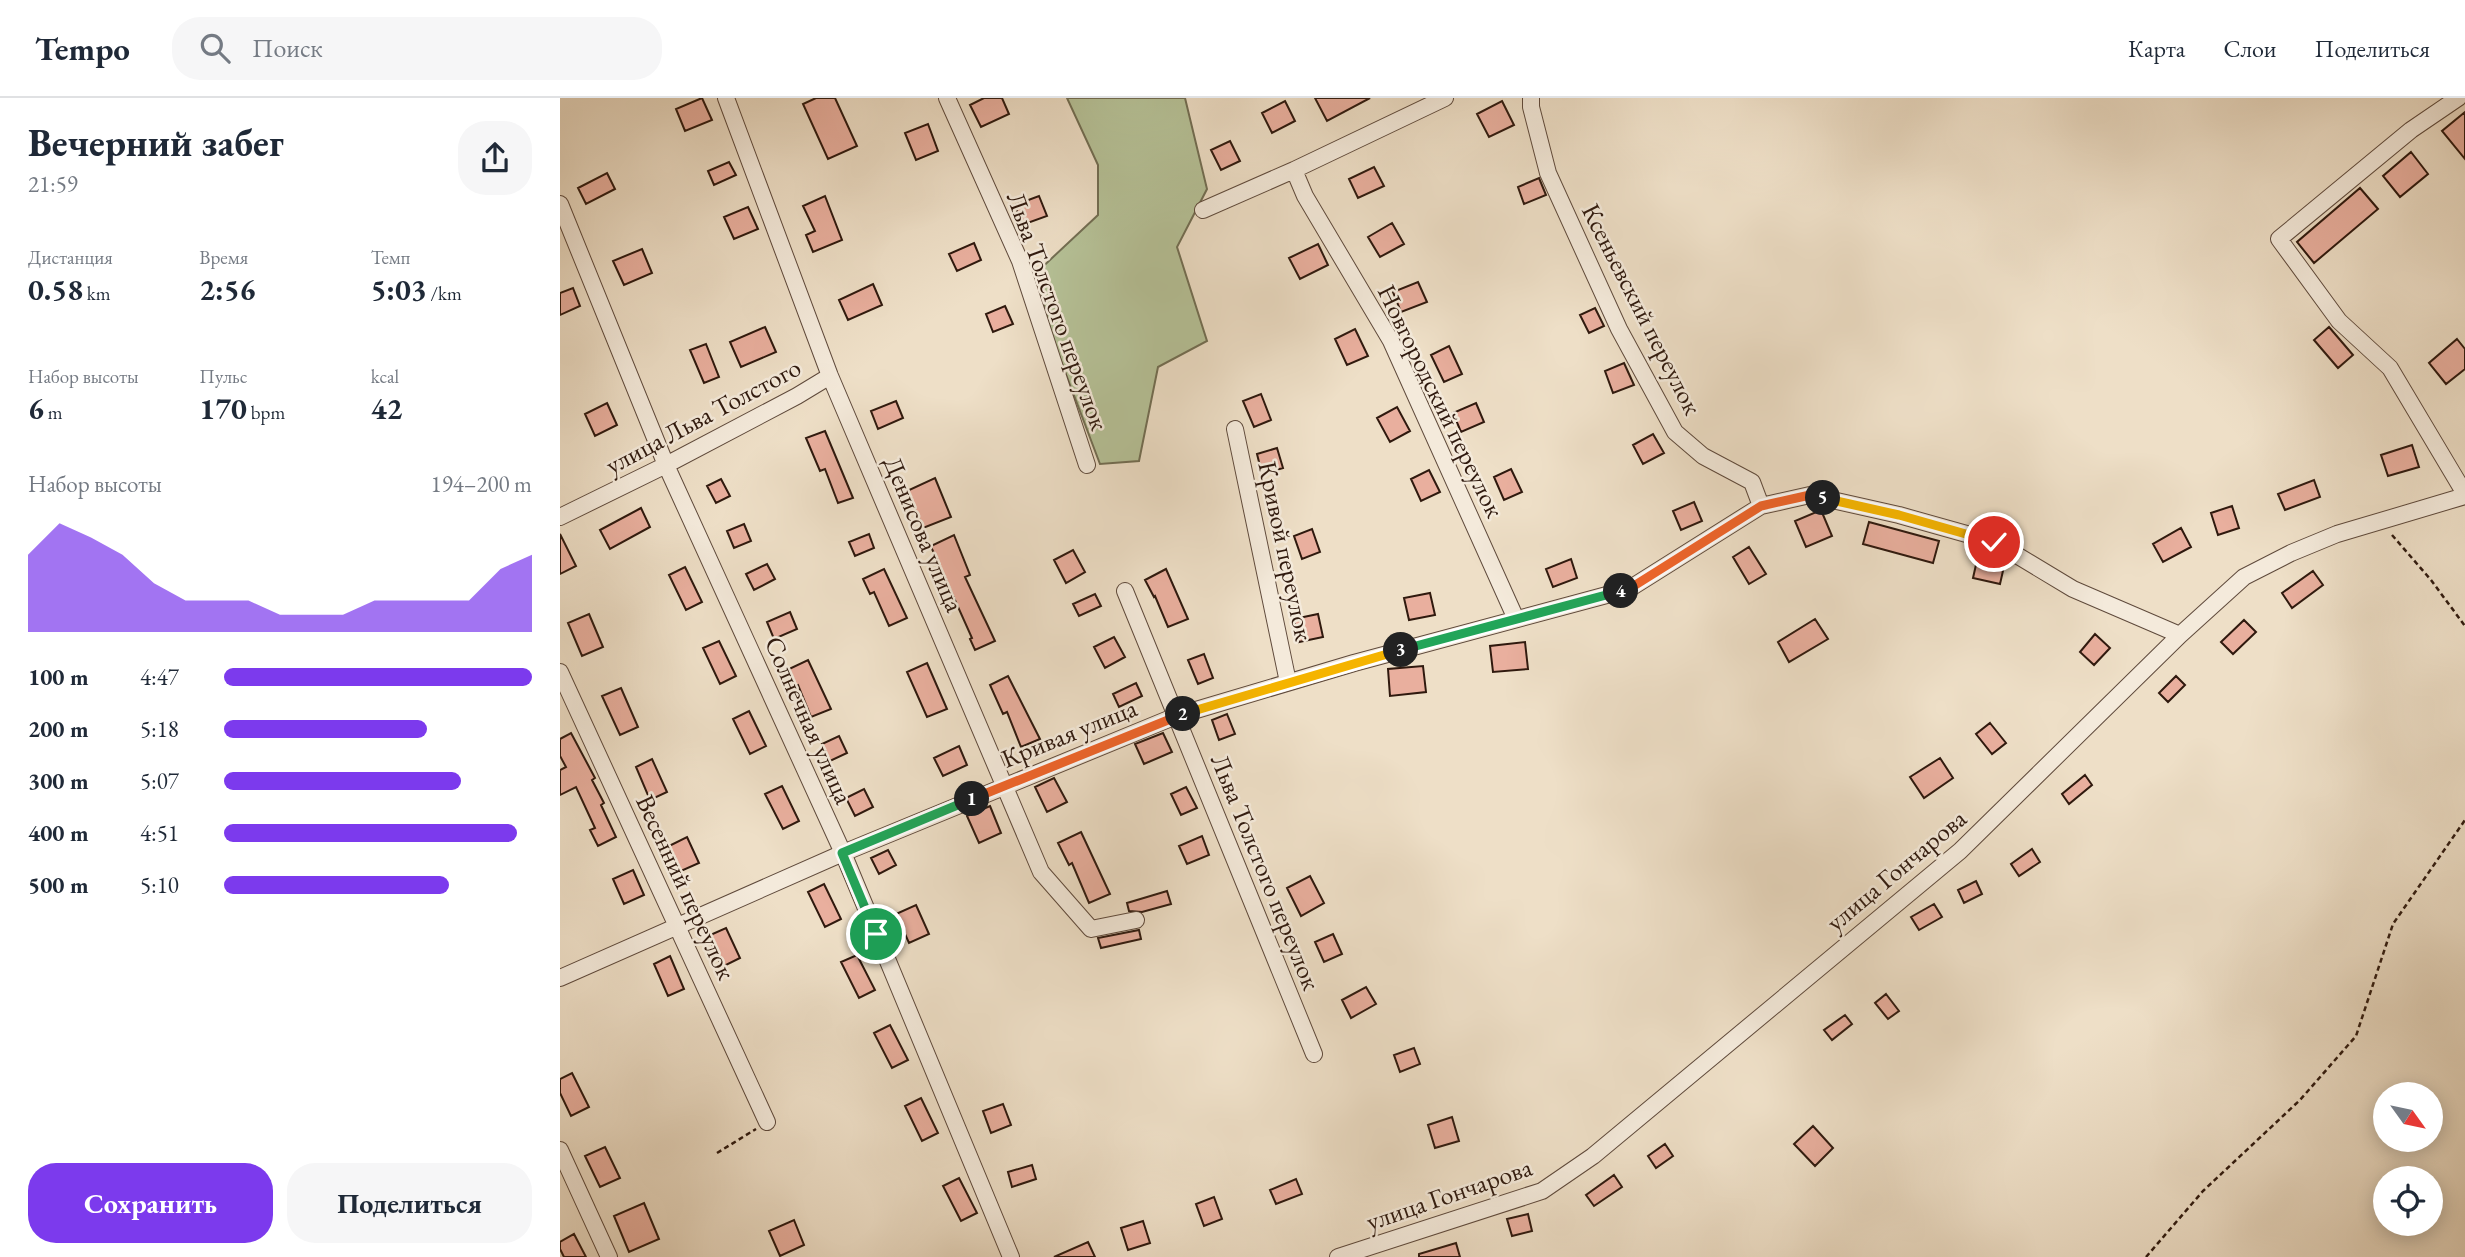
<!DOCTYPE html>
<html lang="ru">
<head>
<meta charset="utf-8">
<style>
	body { margin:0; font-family:"EB Garamond",serif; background:#f6f6f7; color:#1f2937; height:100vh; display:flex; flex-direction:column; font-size:26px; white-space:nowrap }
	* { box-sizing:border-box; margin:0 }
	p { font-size:23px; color:#747a83 }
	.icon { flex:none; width:38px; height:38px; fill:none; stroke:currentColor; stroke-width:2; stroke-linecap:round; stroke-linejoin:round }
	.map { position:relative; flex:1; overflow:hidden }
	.details { display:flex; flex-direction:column; background:#fff; width:560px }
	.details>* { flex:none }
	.needle { width:46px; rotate:123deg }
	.controls { position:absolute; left:1813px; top:984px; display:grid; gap:14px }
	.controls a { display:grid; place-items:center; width:70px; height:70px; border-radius:50%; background:#fff; box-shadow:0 4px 18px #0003; font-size:35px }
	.pin { position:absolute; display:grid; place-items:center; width:60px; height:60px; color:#fff; margin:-30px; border:4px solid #fff; border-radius:50%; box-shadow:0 2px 7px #0007 }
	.km { position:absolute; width:35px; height:35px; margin:-18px; border-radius:50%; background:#222; color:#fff; font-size:19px; line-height:35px; text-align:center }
	.round { display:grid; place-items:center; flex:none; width:74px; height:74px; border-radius:28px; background:#f6f6f7 }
	.summary { display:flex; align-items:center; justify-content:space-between; height:119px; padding:0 28px }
	h1 { font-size:38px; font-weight:700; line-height:52px }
	.figures { display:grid; grid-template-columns:repeat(3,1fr); gap:10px; height:119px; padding:7px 28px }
	.figures div { display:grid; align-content:center }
	.figures b { font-size:30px; font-weight:700 }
	.figures small { font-size:19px; font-weight:400 }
	.figures p { font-size:19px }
	.chart { height:196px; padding:14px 28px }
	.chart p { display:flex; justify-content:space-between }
	.chart svg { width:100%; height:126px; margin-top:7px; fill:#7c3aed; opacity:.7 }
	.cta { display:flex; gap:14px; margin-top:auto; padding:14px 28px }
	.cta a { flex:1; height:80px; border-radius:28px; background:#7c3aed; color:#fff; font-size:28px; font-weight:700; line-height:80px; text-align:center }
	.cta a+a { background:#f6f6f7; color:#1f2937 }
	ul { padding:0 28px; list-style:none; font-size:23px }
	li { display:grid; grid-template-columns:112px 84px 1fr; align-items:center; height:52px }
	li i { height:18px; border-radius:9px; background:#7c3aed }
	header { display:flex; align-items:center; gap:42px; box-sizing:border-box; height:98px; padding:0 35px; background:#fff; border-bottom:2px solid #e0e1e3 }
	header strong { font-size:33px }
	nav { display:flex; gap:38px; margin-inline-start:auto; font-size:24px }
	.search { width:490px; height:63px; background:#f6f6f7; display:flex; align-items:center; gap:18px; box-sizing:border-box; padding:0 24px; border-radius:28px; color:#747a83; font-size:26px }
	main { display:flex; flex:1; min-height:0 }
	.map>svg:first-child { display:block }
</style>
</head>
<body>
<header>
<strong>Tempo</strong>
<div class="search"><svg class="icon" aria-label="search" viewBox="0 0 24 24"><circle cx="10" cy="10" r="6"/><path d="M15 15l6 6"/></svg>Поиск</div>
<nav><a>Карта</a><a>Слои</a><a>Поделиться</a></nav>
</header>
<main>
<section class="details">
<div class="summary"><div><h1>Вечерний забег</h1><p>21:59</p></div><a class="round"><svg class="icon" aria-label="share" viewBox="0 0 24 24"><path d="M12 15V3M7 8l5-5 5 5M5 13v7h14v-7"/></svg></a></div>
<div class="figures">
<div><p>Дистанция</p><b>0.58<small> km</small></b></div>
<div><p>Время</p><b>2:56</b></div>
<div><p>Темп</p><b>5:03<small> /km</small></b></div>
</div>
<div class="figures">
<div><p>Набор высоты</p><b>6<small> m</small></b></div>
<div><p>Пульс</p><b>170<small> bpm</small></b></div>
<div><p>kcal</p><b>42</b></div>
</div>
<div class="chart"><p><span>Набор высоты</span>194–200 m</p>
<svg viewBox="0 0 160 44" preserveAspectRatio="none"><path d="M0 44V17L10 6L20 11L30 17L40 27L50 33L60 33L70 33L80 38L90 38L100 38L110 33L120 33L130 33L140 33L150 22L160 17V44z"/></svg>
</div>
<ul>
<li><b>100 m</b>4:47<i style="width:100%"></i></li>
<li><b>200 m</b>5:18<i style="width:66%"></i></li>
<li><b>300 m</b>5:07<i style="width:77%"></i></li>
<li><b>400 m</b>4:51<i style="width:95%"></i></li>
<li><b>500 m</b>5:10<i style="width:73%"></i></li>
</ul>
<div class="cta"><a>Сохранить</a><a>Поделиться</a></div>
</section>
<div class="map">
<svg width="1905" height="1159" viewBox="0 0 1905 1159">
	<rect width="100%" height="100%" fill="#eedfc7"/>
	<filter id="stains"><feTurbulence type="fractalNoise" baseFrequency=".00286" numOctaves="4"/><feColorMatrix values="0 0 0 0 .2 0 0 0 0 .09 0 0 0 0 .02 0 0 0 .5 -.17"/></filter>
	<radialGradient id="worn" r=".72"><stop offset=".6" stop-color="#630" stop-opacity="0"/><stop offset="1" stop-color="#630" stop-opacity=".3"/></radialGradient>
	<path fill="#b6c298" stroke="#726e53" stroke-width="2" d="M 507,0 L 625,0 L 647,91 L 617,149 L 647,243 L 598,269 L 579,363 L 540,366 L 493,242 L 476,175 L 538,117 L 538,67 Z"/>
	<path fill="#e9af9e" stroke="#2f190e" stroke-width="2" d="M 142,0 L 152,22 L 125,33 L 116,11 Z
		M 256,0 L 275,0 L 297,48 L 268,61 L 243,6 Z
		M 424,0 L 442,0 L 449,16 L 421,29 L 410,7 Z
		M 755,0 L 810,0 L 767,23 Z
		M 725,3 L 735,23 L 712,35 L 702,15 Z
		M 942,3 L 954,27 L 929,39 L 917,16 Z
		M 1905,14 L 1905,61 L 1882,33 Z
		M 368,26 L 378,53 L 356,62 L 345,35 Z
		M 670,43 L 680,63 L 661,72 L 651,52 Z
		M 1851,54 L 1868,76 L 1840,99 L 1823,78 Z
		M 169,64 L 176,77 L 154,87 L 148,73 Z
		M 814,69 L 824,88 L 798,100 L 789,81 Z
		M 47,75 L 55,91 L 26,106 L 18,90 Z
		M 979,80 L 986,97 L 964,106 L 958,89 Z
		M 1800,90 L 1818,111 L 1754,165 L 1737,144 Z
		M 265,98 L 282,142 L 253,154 L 246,137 L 255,133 L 243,108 Z
		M 479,98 L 487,118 L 462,127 L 455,107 Z
		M 188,109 L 198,131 L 174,141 L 164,119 Z
		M 832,125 L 844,146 L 820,159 L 808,139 Z
		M 414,145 L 421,162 L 397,173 L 389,156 Z
		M 758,146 L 768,167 L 740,181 L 729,160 Z
		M 82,151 L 92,175 L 64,187 L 53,163 Z
		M 858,184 L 867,204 L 841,214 L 833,194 Z
		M 313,186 L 322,207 L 288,222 L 279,202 Z
		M 13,190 L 20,208 L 0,217 L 0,195 Z
		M 445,208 L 453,226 L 433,234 L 426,216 Z
		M 1035,210 L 1044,228 L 1029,235 L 1020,217 Z
		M 205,229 L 216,254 L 181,269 L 170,244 Z
		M 1769,229 L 1793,257 L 1778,270 L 1754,242 Z
		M 795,231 L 808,258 L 787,267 L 775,241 Z
		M 1897,241 L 1905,251 L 1905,271 L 1886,286 L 1869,265 Z
		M 146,246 L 159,279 L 144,285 L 130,252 Z
		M 889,248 L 902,276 L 884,284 L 871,257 Z
		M 1064,265 L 1074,287 L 1053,295 L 1045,273 Z
		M 701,296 L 711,322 L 694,329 L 683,303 Z
		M 336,303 L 343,320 L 318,331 L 311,313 Z
		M 47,305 L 57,327 L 35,338 L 25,316 Z
		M 916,305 L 924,324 L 901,334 L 893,315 Z
		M 837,309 L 850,333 L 830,344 L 817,320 Z
		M 265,333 L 293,400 L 278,405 L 265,371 L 260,373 L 246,340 Z
		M 1093,336 L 1104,355 L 1083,366 L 1073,347 Z
		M 1852,347 L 1859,369 L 1828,378 L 1821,357 Z
		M 717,350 L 723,370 L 702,376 L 697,356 Z
		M 951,371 L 962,394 L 944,402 L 934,379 Z
		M 869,372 L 880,394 L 861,403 L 851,381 Z
		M 375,380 L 391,419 L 363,430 L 347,393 Z
		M 161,381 L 170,398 L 156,405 L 147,388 Z
		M 1754,382 L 1760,399 L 1725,412 L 1718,396 Z
		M 1134,404 L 1142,423 L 1121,432 L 1113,413 Z
		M 1672,408 L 1679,430 L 1658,437 L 1651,415 Z
		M 81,410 L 90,429 L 50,451 L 40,432 Z
		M 1261,412 L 1272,438 L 1246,449 L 1235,423 Z
		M 1309,424 L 1379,443 L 1373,465 L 1303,446 Z
		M 184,426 L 191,443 L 174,450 L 167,433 Z
		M 1621,430 L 1631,449 L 1603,464 L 1593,446 Z
		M 752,431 L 760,454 L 742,461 L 734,438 Z
		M 0,436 L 16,468 L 0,476 Z
		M 309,436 L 314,450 L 295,458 L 289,444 Z
		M 394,437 L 410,477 L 405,479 L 435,543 L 415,552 L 410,541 L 412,540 L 372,451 L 371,448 Z
		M 1189,449 L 1206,476 L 1189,486 L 1173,459 Z
		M 513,452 L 525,474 L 506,485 L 494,462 Z
		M 1418,458 L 1445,464 L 1440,486 L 1413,480 Z
		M 1011,461 L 1017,480 L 993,489 L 986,471 Z
		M 207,466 L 215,481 L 194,492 L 186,476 Z
		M 125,469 L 142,504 L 126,512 L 109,477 Z
		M 324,471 L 347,520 L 329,528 L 314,494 L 310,496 L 303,481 Z
		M 606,471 L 628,521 L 608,529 L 595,498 L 594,499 L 585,482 Z
		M 1753,473 L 1763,487 L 1732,510 L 1722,495 Z
		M 870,495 L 875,517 L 849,522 L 844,500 Z
		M 535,496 L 541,508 L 519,518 L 513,506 Z
		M 230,514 L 237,531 L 214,541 L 207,524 Z
		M 29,516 L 43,549 L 22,558 L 8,525 Z
		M 758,516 L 763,539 L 739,544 L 734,521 Z
		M 1255,521 L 1268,541 L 1229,564 L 1218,544 Z
		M 1684,522 L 1696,534 L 1673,556 L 1661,544 Z
		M 1535,536 L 1550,550 L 1534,567 L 1520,554 Z
		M 554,539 L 565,559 L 545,570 L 534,549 Z
		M 159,543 L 176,578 L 160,586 L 143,550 Z
		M 965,544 L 968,571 L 933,574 L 930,548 Z
		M 644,556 L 653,580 L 638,586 L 628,562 Z
		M 248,562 L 271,611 L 251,619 L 238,587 L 235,588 L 227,572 Z
		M 367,565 L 387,611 L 367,619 L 347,574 Z
		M 863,568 L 866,594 L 830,598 L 828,571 Z
		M 448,578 L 480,641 L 461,649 L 447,614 L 443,616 L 430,587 Z
		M 1616,578 L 1625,587 L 1608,604 L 1599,595 Z
		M 576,585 L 582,598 L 559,609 L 553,596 Z
		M 61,590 L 78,629 L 60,637 L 42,598 Z
		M 189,613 L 206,648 L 190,656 L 173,621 Z
		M 667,616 L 675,636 L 659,642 L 652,622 Z
		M 1430,625 L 1446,645 L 1432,656 L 1416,636 Z
		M 11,635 L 35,680 L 32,682 L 44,705 L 41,707 L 56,739 L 38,748 L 30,732 L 35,730 L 16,689 L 0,697 L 0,672 L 6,669 L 0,658 L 0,641 Z
		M 603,635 L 612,654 L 584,666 L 575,646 Z
		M 279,638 L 287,655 L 270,663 L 262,646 Z
		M 399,648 L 407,667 L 383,678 L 374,660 Z
		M 1380,660 L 1393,680 L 1364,700 L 1350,679 Z
		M 92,661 L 107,694 L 90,702 L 76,669 Z
		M 1525,677 L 1532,687 L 1509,706 L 1502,696 Z
		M 494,680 L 507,704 L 487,714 L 475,689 Z
		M 222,688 L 239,723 L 223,731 L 205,696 Z
		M 626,689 L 637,710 L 621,717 L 611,696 Z
		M 304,691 L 313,709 L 295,718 L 286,700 Z
		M 430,708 L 441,735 L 419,745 L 407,718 Z
		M 521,734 L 550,796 L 529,805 L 512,765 L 509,767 L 498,745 Z
		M 642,738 L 649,757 L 627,766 L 619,748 Z
		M 127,739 L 139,765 L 121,773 L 109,748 Z
		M 1472,751 L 1480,764 L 1459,778 L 1451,766 Z
		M 328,752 L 336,767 L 319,776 L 311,760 Z
		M 73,772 L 84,797 L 64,806 L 53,781 Z
		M 750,778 L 764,805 L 741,818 L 727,790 Z
		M 1416,783 L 1422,796 L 1404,805 L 1398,792 Z
		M 264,786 L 281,821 L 265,829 L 248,794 Z
		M 607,793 L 611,806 L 582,814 L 569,813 L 567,805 Z
		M 1374,806 L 1382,819 L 1359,832 L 1351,819 Z
		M 356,807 L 369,836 L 349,845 L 336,816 Z
		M 166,830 L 180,860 L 162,869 L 148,838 Z
		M 579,832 L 581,841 L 541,850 L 538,840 Z
		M 773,836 L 782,856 L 764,864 L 755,844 Z
		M 297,857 L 315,892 L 299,900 L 281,864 Z
		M 110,858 L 124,891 L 108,898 L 94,866 Z
		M 806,889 L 816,906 L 791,920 L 782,902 Z
		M 1326,896 L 1339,913 L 1328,921 L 1315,905 Z
		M 1285,917 L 1292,926 L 1272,942 L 1264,932 Z
		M 330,927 L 348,962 L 332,970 L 314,935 Z
		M 854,950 L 860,966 L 840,974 L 834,957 Z
		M 12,975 L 29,1009 L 11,1018 L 0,995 L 0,981 Z
		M 361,1000 L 378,1035 L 362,1043 L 345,1008 Z
		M 443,1006 L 451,1027 L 431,1035 L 423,1013 Z
		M 892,1019 L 899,1043 L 875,1050 L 868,1027 Z
		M 1253,1028 L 1273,1050 L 1255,1068 L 1234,1046 Z
		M 1105,1046 L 1113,1058 L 1096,1070 L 1088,1058 Z
		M 45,1049 L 60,1080 L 40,1089 L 25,1058 Z
		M 472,1067 L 476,1081 L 452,1089 L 448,1074 Z
		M 1054,1077 L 1062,1089 L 1034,1108 L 1026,1097 Z
		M 399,1080 L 417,1115 L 401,1123 L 383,1088 Z
		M 736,1081 L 742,1096 L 716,1106 L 710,1092 Z
		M 654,1099 L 662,1121 L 644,1128 L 636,1106 Z
		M 84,1105 L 99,1141 L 69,1154 L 54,1118 Z
		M 968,1116 L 972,1133 L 952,1138 L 947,1121 Z
		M 234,1122 L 244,1147 L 220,1158 L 209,1133 Z
		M 583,1123 L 590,1145 L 568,1152 L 561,1130 Z
		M 14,1136 L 26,1159 L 4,1159 L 0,1151 L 0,1144 Z
		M 528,1144 L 535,1159 L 494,1159 Z
		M 896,1145 L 900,1159 L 859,1159 L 859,1156 Z"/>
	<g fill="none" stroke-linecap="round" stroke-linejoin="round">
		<g stroke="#5f4a3c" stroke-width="18">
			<path id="minor" d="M 166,0 L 270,278 L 481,774 L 531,831 L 576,822
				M 387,0 L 460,163 L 527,367
				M 971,0 L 971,9 L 988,75 L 1059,231 L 1115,334 L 1143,358 L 1192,384 L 1201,408
				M 1898,0 L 1851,32 L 1719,141 L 1779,223 L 1830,270 L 1905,396
				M 734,72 L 745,98 L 831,243 L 956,521
				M 0,106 L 106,367 L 283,755 L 451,1159
				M 643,112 L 734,72 L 885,0
				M 675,331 L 728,584
				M 0,419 L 106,367 L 237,298 L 270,278
				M 565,493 L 754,956
				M 0,574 L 207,1024
				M 0,880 L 283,755 L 616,618 L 794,565 L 1069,491 L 1201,408 L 1250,397 L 1339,417 L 1435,444 L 1513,491 L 1620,537
				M 0,1052 L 49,1159
				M 778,1159 L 982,1093 L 1033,1058 L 1400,753 L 1620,537 L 1684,479 L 1731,455 L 1777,436 L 1905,398"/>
		</g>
		<path stroke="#2f190e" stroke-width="2.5" stroke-dasharray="5 3.5" stroke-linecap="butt" d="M 1832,437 L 1871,482 L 1905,528
			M 157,1055 L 196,1031
			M 1586,1159 L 1643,1093 L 1740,1002 L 1796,938 L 1833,826 L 1905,722"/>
		<use href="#minor" stroke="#f4eadb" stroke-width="16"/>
	</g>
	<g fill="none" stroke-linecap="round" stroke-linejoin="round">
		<g stroke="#fff" stroke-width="14">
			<path id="split-1" d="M 316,836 L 282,755 L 412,701"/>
		</g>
		<g stroke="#fff" stroke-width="14">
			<path id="split-2" d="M 412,701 L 623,616"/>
		</g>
		<g stroke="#fff" stroke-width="14">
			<path id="split-3" d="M 623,616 L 841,552"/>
		</g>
		<g stroke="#fff" stroke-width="14">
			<path id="split-4" d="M 841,552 L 1061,493"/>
		</g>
		<g stroke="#fff" stroke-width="14">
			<path id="split-5" d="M 1061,493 L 1069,491 L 1201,408 L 1250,397 L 1263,400"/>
		</g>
		<g stroke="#fff" stroke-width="14">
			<path id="split-6" d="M 1263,400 L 1339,417 L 1434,444"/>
		</g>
		<use href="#split-1" stroke="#22a559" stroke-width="9"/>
		<use href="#split-2" stroke="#f0652b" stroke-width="9"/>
		<use href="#split-3" stroke="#f5b400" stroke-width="9"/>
		<use href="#split-4" stroke="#22a559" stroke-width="9"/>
		<use href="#split-5" stroke="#f0652b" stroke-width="9"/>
		<use href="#split-6" stroke="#f5b400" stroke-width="9"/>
	</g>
	<g text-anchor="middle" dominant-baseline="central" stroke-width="5" stroke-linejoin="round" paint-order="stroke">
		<g font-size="26" fill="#2f190e" stroke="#f4eadb">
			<text transform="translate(1082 211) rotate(63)">Ксеньевский переулок</text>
			<text transform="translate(498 213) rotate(70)">Льва Толстого переулок</text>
			<text transform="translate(881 303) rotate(64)">Новгородский переулок</text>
			<text transform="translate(143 318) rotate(-28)">улица Льва Толстого</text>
			<text transform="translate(364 436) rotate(67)">Денисова улица</text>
			<text transform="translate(726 453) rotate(78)">Кривой переулок</text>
			<text transform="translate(249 622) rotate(66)">Солнечная улица</text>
			<text transform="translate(509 635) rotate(-22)">Кривая улица</text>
			<text transform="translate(1336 772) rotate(-40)">улица Гончарова</text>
			<text transform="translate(706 774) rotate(68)">Льва Толстого переулок</text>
			<text transform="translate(126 789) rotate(65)">Весенний переулок</text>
			<text transform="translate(889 1096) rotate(-19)">улица Гончарова</text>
		</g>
	</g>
	<rect width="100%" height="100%" filter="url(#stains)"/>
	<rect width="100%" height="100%" fill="url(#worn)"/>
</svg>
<div class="controls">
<a><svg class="needle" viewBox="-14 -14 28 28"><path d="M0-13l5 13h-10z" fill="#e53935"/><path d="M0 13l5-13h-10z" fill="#747a83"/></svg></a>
<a><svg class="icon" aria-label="locate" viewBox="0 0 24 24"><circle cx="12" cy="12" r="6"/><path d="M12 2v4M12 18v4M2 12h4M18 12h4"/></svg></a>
</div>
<div class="pin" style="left:316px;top:836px;background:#1e9e55"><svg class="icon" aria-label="arrive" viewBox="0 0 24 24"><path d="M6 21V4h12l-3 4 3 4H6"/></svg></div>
<div class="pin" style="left:1434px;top:444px;background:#d93025"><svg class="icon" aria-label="check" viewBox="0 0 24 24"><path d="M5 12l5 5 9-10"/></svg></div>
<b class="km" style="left:412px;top:701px">1</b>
<b class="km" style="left:623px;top:616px">2</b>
<b class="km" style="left:841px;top:552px">3</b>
<b class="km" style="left:1061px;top:493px">4</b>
<b class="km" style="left:1263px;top:400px">5</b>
</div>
</main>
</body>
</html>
